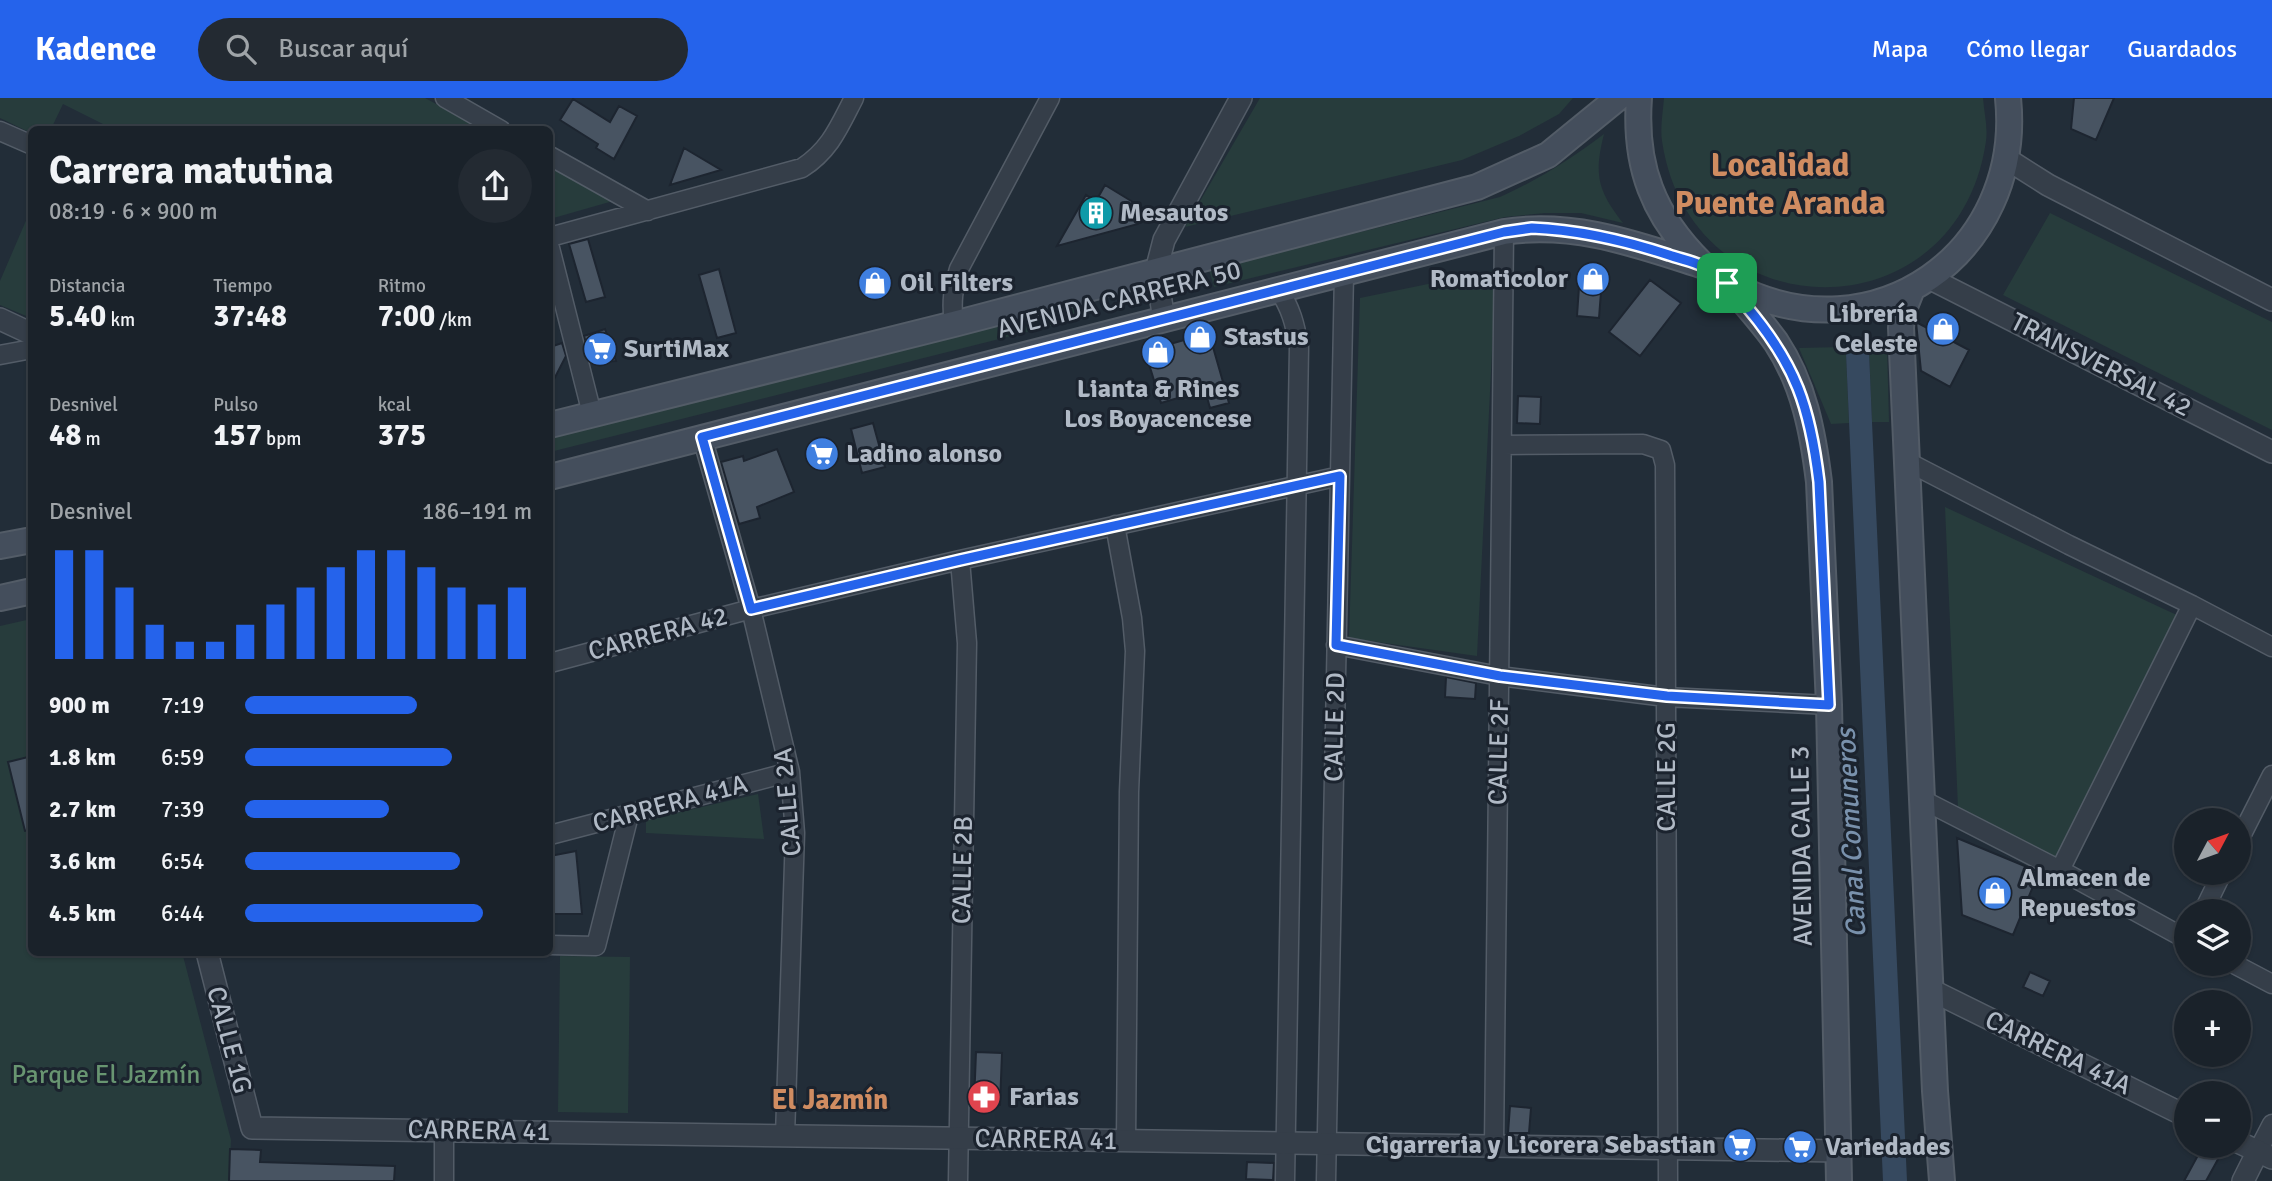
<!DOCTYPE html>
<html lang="es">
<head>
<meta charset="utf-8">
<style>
	body { margin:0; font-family:Signika,sans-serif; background:#232a32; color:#f1f3f6; height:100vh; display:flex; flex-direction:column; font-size:26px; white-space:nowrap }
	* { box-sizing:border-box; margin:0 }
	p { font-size:23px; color:#9fa4a8 }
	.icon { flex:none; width:38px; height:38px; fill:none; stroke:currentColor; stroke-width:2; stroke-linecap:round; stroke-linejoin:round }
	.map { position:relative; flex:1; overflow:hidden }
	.side { position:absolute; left:28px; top:28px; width:525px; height:830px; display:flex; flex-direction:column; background:#1a222a; border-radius:10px; box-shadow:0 2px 5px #0004,0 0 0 2px #383f47 }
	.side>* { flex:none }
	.needle { width:46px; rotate:49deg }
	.fabs { position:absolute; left:2174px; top:710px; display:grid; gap:14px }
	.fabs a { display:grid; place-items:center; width:77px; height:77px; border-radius:50%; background:#1a222a; box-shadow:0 2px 5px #0004,0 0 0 2px #383f47; font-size:35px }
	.pin { position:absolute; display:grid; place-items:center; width:60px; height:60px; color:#fff; margin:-30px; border-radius:14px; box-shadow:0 4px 10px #0006 }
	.round { display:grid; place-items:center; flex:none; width:74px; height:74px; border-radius:37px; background:#232a32 }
	.overview { display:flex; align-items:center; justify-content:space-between; height:119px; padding:0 21px }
	h1 { font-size:38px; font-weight:700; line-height:52px }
	.stats { display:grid; grid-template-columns:repeat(3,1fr); gap:10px; height:119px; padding:7px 21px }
	.stats div { display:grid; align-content:center }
	.stats b { font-size:30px; font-weight:700 }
	.stats small { font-size:19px; font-weight:400 }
	.stats p { font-size:19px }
	.chart { height:196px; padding:14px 21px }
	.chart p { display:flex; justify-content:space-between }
	.chart svg { width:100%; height:126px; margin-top:7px; stroke:#2563eb; stroke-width:6 }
	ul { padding:0 21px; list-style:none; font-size:23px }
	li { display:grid; grid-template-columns:112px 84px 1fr; align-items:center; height:52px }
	li i { height:18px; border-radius:9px; background:#2563eb }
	header { display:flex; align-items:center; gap:42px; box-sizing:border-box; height:98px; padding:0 35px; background:#2563eb; color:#fff }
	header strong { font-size:33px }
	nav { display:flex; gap:38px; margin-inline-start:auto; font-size:24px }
	.search { width:490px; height:63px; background:#232a32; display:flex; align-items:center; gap:18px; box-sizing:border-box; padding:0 24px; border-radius:38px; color:#9fa4a8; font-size:26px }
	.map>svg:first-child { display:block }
</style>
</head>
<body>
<header>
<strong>Kadence</strong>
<div class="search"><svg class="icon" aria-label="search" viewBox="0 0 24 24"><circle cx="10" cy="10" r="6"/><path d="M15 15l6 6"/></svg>Buscar aquí</div>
<nav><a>Mapa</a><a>Cómo llegar</a><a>Guardados</a></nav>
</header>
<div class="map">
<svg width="2272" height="1083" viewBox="0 0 2272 1083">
	<rect width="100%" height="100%" fill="#222d38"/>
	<path fill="#273c3c" d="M 0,0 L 425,0 L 482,31 L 105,31 L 107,28 L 63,6 L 51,31 L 32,32 L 31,35 L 0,20 Z
		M 1260,0 L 1573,0 L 1559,16 L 1519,38 L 1462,62 L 1185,129 Z
		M 1664,0 L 1983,0 C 1984,14 1988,29 1986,43 C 1958,239 1691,237 1662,43 C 1660,29 1663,14 1664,0 Z
		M 1604,36 C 1594,76 1597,92 1623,125 L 1581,115 L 1545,115 L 1505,119 L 1214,189 L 1209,172 L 1500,99 C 1538,82 1571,61 1604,36 Z
		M 550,68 L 613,103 L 550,121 Z
		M 31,111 L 32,220 L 31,220 L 0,207 L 0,183 Z
		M 2050,115 L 2272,224 L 2272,332 L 2003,197 Z
		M 1496,172 L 1477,558 L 1349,540 L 1360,200 Z
		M 1083,205 L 1087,219 L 550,354 L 550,338 Z
		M 1887,248 L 1889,324 L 1872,324 L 1869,253 L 1846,256 L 1849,325 L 1831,326 L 1799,250 Z
		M 1945,409 L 2181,519 L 2058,760 L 1958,710 Z
		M 31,521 L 32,854 L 182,854 L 231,1042 L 229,1083 L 0,1083 L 0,528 Z
		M 758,696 L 764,741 L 646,735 L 646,722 Z
		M 560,858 L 630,859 L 628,1015 L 558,1014 Z"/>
	<path fill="#36495f" d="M 1869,253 L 1872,324 L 1907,1083 L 1883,1083 L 1846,256 Z"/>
	<path fill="#485462" stroke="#1d2530" stroke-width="2" d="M 2074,0 L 2114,0 L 2096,42 L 2071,31 Z
		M 573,1 L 610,24 L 619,8 L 637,18 L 614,61 L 596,50 L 598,46 L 560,22 Z
		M 684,50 L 721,72 L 670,87 Z
		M 1105,87 L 1146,112 L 1138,126 L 1057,148 L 1086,97 L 1096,103 Z
		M 588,141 L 605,199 L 586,204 L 569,146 Z
		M 719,171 L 736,235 L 717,240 L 699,177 Z
		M 1580,174 L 1602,181 L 1599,220 L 1577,218 Z
		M 1650,182 L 1681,205 L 1640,258 L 1609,234 Z
		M 1916,224 L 1969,252 L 1950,289 L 1921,273 Z
		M 605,231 L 616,263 L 592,264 L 584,238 Z
		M 1209,235 L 1229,305 L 1210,310 L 1205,292 L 1161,305 L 1144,250 L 1169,243 L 1170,246 Z
		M 562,245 L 566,258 L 550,289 L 550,249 Z
		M 1518,298 L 1541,299 L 1540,326 L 1517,325 Z
		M 873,325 L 885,369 L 862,375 L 851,331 Z
		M 777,351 L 794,394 L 757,409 L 760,420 L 739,426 L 721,364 L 743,358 L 744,363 Z
		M 1446,579 L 1476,585 L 1475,601 L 1445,599 Z
		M 32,658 L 32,732 L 25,733 L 8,664 Z
		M 1957,740 L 2039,774 L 2013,837 L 1962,817 Z
		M 576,753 L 582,816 L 550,816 L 550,758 Z
		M 2030,874 L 2050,883 L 2043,898 L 2023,889 Z
		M 976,954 L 1002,955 L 1000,1007 L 974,1005 Z
		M 1510,1008 L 1531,1010 L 1529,1035 L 1508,1035 Z
		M 2203,1048 L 2212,1048 L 2222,1054 L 2206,1083 L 2184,1083 Z
		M 230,1051 L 261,1052 L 260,1064 L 395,1068 L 394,1083 L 229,1083 Z
		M 1247,1064 L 1274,1065 L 1273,1082 L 1246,1081 Z"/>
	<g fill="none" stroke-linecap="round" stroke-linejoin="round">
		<g stroke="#535c67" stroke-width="21">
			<path id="minor" d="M 445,0 L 501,32
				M 0,33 L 32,47
				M 550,58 L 648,113
				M 550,139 L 802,70 C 830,52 839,29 854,0
				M 550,150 L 592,316
				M 1278,191 C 1291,210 1295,226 1299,249 L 1285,1083
				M 954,226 C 951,205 953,190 959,171 L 1050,0
				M 0,257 L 32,251
				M 702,339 L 751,511 L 790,674 L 795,735 L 785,1038
				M 1502,347 L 1643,346 L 1661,352 L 1665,367 L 1668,1083
				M 1908,364 L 2069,447 L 2192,507 L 2272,549
				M 1115,427 L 1132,520 L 1135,553 L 1129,694 L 1126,1043
				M 1336,547 L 1499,578 L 1666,599 L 1829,607
				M 550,565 L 751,511 L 960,462 L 1340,378
				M 1923,702 L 2060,772 L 2186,841
				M 550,737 L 790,674
				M 2238,744 L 2272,677
				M 2060,772 L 2192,507
				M 2203,814 L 2222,775
				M 550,847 L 596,848 L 629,717
				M 2234,866 L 2272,886
				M 1494,1048 L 1504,134
				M 2258,1053 L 2272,1026
				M 444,1083 L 444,1033
				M 958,1083 L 967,545 L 960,462
				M 1326,1083 L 1344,175"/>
		</g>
		<g stroke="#535c67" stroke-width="24">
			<path id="tertiary" d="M 2007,61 L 2048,87 L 2272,202
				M 1929,180 L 2272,354
				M 0,221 L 32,236
				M 1164,221 L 1156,173 L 1164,142 L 1241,0
				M 207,854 L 252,1030 L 1839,1053
				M 1931,892 L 2186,1018
				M 2238,1044 L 2272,1060
				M 2243,1083 L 2258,1053"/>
		</g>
		<g stroke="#535c67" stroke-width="28">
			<path id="secondary" d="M 1639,0 C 1634,68 1653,118 1702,166
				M 1727,185 C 1744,204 1761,223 1776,244 C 1804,286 1813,335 1819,384 L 1829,607 L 1839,1083
				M 1734,188 C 1874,261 2024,155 2008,0
				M 1912,191 L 1902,216 L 1901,230 L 1935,993 L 1942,1083
				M 550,327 L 954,226 L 1477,89 L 1548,57 L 1618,0
				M 550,379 L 1504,134 C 1575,123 1638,147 1704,168
				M 0,448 L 32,442
				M 0,500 L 32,493"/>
		</g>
		<use href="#minor" stroke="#353e49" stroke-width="18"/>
		<use href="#tertiary" stroke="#353e49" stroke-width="21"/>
		<use href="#secondary" stroke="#444e5c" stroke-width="24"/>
	</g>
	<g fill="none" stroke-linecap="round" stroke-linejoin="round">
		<g stroke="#fff" stroke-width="14">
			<path id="route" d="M 1532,130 C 1580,132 1623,142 1669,157 C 1680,161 1694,163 1704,169 C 1722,178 1735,193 1747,209 C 1796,267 1810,309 1819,384 L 1829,607 L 1667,598 L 1583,588 L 1500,578 L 1336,547 L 1340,378 L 960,462 L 751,511 L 702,339 L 1344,175 L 1504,134 Z"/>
		</g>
		<use href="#route" stroke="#2563eb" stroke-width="9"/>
	</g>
	<defs>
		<g id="building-disc" transform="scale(1.75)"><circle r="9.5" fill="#0f9aa8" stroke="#1b232e"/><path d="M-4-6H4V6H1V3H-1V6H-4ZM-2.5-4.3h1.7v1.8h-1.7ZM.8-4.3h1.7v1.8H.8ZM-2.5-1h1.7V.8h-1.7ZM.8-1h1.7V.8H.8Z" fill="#fff"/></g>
		<g id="shop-disc" transform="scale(1.75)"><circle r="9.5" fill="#3f7fe0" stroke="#1b232e"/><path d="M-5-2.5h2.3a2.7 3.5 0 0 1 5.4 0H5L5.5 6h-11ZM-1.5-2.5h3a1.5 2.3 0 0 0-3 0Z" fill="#fff"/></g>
		<g id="supermarket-disc" transform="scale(1.75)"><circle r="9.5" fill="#3f7fe0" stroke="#1b232e"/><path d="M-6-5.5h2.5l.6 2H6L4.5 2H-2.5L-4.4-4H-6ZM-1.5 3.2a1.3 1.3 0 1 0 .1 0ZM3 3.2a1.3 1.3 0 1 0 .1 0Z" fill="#fff"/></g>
		<g id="pharmacy-disc" transform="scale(1.75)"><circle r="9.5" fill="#e0444e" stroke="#1b232e"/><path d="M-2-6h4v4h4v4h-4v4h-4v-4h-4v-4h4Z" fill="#fff"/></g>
	</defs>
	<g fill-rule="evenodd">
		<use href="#building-disc" x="1096" y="115"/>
		<use href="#shop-disc" x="1593" y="181"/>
		<use href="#shop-disc" x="875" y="185"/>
		<use href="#shop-disc" x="1943" y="231"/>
		<use href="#shop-disc" x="1200" y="239"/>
		<use href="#supermarket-disc" x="600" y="251"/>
		<use href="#shop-disc" x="1158" y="254"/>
		<use href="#supermarket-disc" x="822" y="356"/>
		<use href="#shop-disc" x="1995" y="795"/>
		<use href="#pharmacy-disc" x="984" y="999"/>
		<use href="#supermarket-disc" x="1740" y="1047"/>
		<use href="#supermarket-disc" x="1800" y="1049"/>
	</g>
	<g text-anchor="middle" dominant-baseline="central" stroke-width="6" stroke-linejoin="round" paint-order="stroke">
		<g font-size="26" font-weight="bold" fill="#b0b9c5" stroke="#1b232e" text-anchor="start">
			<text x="1120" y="115">Mesautos</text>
			<text x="1568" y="181" text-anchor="end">Romaticolor</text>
			<text x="900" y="185">Oil Filters</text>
			<text x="1918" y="216" text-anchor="end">Librería<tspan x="1918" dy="30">Celeste</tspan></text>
			<text x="1224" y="239">Stastus</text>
			<text x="624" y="251">SurtiMax</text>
			<text x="1158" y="291" text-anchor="middle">Lianta &amp; Rines<tspan x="1158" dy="30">Los Boyacencese</tspan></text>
			<text x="846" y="356">Ladino alonso</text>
			<text x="2020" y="780">Almacen de<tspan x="2020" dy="30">Repuestos</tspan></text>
			<text x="1009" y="999">Farias</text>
			<text x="1716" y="1047" text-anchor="end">Cigarreria y Licorera Sebastian</text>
			<text x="1825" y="1049">Variedades</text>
		</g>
		<g font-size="26" fill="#b0b9c5" stroke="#1b232e">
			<text transform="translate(1119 202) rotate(-14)">AVENIDA CARRERA 50</text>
			<text transform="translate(2101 267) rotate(27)">TRANSVERSAL 42</text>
			<text transform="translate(658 536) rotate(-15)">CARRERA 42</text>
			<text transform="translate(1335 629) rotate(-89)">CALLE 2D</text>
			<text transform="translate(1499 654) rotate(-89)">CALLE 2F</text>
			<text transform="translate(1667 679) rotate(-90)">CALLE 2G</text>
			<text transform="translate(788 704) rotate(-95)">CALLE 2A</text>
			<text transform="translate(670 706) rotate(-15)">CARRERA 41A</text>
			<text transform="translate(1802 748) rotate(-91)">AVENIDA CALLE 3</text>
			<text transform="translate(963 772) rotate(-89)">CALLE 2B</text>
			<text transform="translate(229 942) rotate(75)">CALLE 1G</text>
			<text transform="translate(2058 955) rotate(26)">CARRERA 41A</text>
			<text transform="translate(479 1033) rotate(1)">CARRERA 41</text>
			<text transform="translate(1046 1042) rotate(1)">CARRERA 41</text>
		</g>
		<g font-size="26" fill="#689571" stroke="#1b232e">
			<text x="106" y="977">Parque El Jazmín</text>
		</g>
		<g font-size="28" font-style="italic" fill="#7991ac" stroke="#1b232e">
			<text transform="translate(1851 735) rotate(-93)">Canal Comuneros</text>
		</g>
		<g font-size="28" font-weight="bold" fill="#d08c61" stroke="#1b232e">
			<text x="830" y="1002">El Jazmín</text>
		</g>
		<g font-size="33" font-weight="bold" fill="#d08c61" stroke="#1b232e">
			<text x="1780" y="67">Localidad<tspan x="1780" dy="38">Puente Aranda</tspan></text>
		</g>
	</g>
</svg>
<div class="fabs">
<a><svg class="needle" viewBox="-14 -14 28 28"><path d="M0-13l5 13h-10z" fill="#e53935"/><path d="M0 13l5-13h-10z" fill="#9fa4a8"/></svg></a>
<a><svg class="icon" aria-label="layers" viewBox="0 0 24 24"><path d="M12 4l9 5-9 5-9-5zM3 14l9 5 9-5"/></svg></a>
<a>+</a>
<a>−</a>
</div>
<div class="pin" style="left:1727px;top:185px;background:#1e9e55"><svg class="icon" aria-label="arrive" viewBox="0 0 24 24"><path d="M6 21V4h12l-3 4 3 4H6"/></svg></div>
<section class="side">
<div class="overview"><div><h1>Carrera matutina</h1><p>08:19 · 6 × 900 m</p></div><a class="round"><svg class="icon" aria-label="share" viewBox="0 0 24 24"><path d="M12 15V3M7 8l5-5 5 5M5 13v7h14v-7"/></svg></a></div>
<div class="stats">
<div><p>Distancia</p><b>5.40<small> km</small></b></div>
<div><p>Tiempo</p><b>37:48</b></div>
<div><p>Ritmo</p><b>7:00<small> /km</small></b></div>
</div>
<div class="stats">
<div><p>Desnivel</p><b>48<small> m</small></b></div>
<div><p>Pulso</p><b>157<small> bpm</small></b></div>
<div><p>kcal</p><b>375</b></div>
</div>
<div class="chart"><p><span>Desnivel</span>186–191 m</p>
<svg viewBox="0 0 160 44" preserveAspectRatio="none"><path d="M5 44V6M15 44V6M25 44V19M35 44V32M45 44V38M55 44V38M65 44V32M75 44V25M85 44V19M95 44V12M105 44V6M115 44V6M125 44V12M135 44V19M145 44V25M155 44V19"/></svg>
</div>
<ul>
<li><b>900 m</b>7:19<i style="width:60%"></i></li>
<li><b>1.8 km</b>6:59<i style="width:72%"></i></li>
<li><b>2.7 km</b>7:39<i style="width:50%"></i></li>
<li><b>3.6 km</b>6:54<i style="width:75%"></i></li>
<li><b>4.5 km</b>6:44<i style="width:83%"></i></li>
</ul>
</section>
</div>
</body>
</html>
